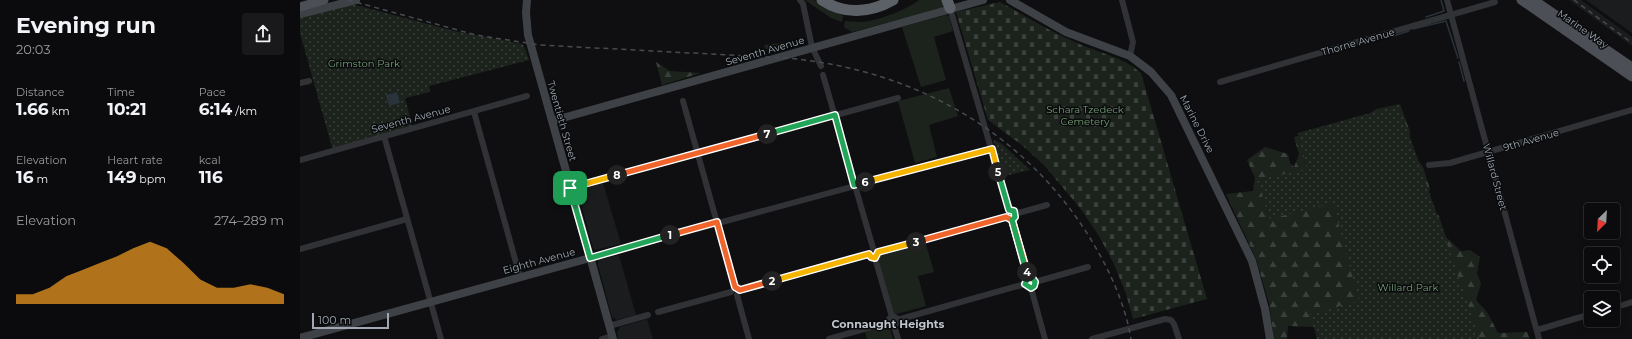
<!DOCTYPE html>
<html lang="en">
<head>
<meta charset="utf-8">
<style>
	body { margin:0; font-family:Montserrat,sans-serif; background:#19191b; color:#f1f3f6; height:100vh; display:flex; flex-direction:column; font-size:15px; white-space:nowrap }
	* { box-sizing:border-box; margin:0 }
	p { font-size:13px; color:#9a9b9d }
	.icon { flex:none; width:22px; height:22px; fill:none; stroke:currentColor; stroke-width:2; stroke-linecap:round; stroke-linejoin:round }
	.map { position:relative; flex:1; overflow:hidden }
	.sheet { display:flex; flex-direction:column; background:#0b0b0d; width:300px }
	.sheet>* { flex:none }
	.needle { width:26px; rotate:204deg }
	.tools { position:absolute; left:1284px; top:203px; display:grid; gap:8px }
	.tools a { display:grid; place-items:center; width:36px; height:36px; border-radius:4px; background:#0b0b0d; box-shadow:0 2px 6px #0003,0 0 0 1px #2b2b2e; font-size:20px }
	.scale { position:absolute; left:12px; bottom:10px; width:77px; box-sizing:border-box; padding-left:4px; border:2px solid #a0a7b2; border-top:0; font-size:11px; line-height:14px; white-space:nowrap; color:#a0a7b2; -webkit-text-stroke:3px #0a0b0c; paint-order:stroke }
	.pin { position:absolute; display:grid; place-items:center; width:34px; height:34px; color:#fff; margin:-17px; border-radius:8px; box-shadow:0 2px 6px #0006 }
	.km { position:absolute; width:20px; height:20px; margin:-10px; border-radius:50%; background:#222; color:#fff; font-size:11px; line-height:20px; text-align:center }
	.round { display:grid; place-items:center; flex:none; width:42px; height:42px; border-radius:4px; background:#19191b }
	.overview { display:flex; align-items:center; justify-content:space-between; height:68px; padding:0 16px }
	h1 { font-size:22px; font-weight:700; line-height:30px }
	.stats { display:grid; grid-template-columns:repeat(3,1fr); gap:6px; height:68px; padding:4px 16px }
	.stats div { display:grid; align-content:center }
	.stats b { font-size:17px; font-weight:700 }
	.stats small { font-size:11px; font-weight:400 }
	.stats p { font-size:11px }
	.chart { height:112px; padding:8px 16px }
	.chart p { display:flex; justify-content:space-between }
	.chart svg { width:100%; height:72px; margin-top:4px; fill:#f79f22; opacity:.7 }
	main { display:flex; flex:1; min-height:0 }
	.map>svg:first-child { display:block }
</style>
</head>
<body>
<main>
<section class="sheet">
<div class="overview"><div><h1>Evening run</h1><p>20:03</p></div><a class="round"><svg class="icon" aria-label="share" viewBox="0 0 24 24"><path d="M12 15V3M7 8l5-5 5 5M5 13v7h14v-7"/></svg></a></div>
<div class="stats">
<div><p>Distance</p><b>1.66<small> km</small></b></div>
<div><p>Time</p><b>10:21</b></div>
<div><p>Pace</p><b>6:14<small> /km</small></b></div>
</div>
<div class="stats">
<div><p>Elevation</p><b>16<small> m</small></b></div>
<div><p>Heart rate</p><b>149<small> bpm</small></b></div>
<div><p>kcal</p><b>116</b></div>
</div>
<div class="chart"><p><span>Elevation</span>274–289 m</p>
<svg viewBox="0 0 160 44" preserveAspectRatio="none"><path d="M0 44V38L10 38L20 34L30 27L40 23L50 19L60 15L70 10L80 6L90 10L100 19L110 29L120 34L130 34L140 32L150 34L160 38V44z"/></svg>
</div>
</section>
<div class="map">
<svg width="1332" height="339" viewBox="0 0 1332 339">
	<defs>
		<pattern id="forest-firs" width="22" height="20" patternUnits="userSpaceOnUse"><rect width="22" height="20" fill="#1c231c"/><path d="M5 1l3.5 6h-7zM16 11l3.5 6h-7z" fill="#3a403b"/></pattern>
		<pattern id="cemetery-stones" width="16" height="16" patternUnits="userSpaceOnUse"><rect width="16" height="16" fill="#1c231c"/><path d="M2 7V4a2 2 0 0 1 4 0v3zM10 15v-3a2 2 0 0 1 4 0v3z" fill="#3a403b"/></pattern>
		<pattern id="park-dots" width="8" height="8" patternUnits="userSpaceOnUse"><rect width="8" height="8" fill="#1c231c"/><path d="M2 2h.1M6 6h.1" fill="none" stroke="#3a403b" stroke-width="1.8" stroke-linecap="round"/></pattern>
	</defs>
	<rect width="100%" height="100%" fill="#0f0f11"/>
	<path fill="#1b1c1e" d="M 1269,0 L 1281,0 L 1332,37 L 1332,46 Z
		M 1286,0 L 1332,0 L 1332,33 Z
		M 303,183 L 321,244 L 295,250 L 293,248 L 278,193 L 280,190 Z
		M 319,255 L 336,315 L 317,320 L 312,317 L 298,265 L 299,260 Z
		M 347,319 L 353,339 L 318,339 L 317,332 L 320,327 Z"/>
	<path fill="#1c231c" d="M 505,0 L 514,0 L 531,11 L 543,15 L 542,22 L 531,18 Z
		M 619,0 L 645,0 L 642,8 L 552,32 L 544,27 L 545,21 C 550,21 555,22 561,22 C 574,22 609,9 619,0 Z
		M 646,15 L 649,16 L 653,31 L 634,37 L 646,80 L 621,87 L 602,27 Z
		M 649,88 L 658,116 L 629,125 L 637,157 L 615,163 L 598,101 Z
		M 625,241 L 634,272 L 618,276 L 626,306 L 593,315 L 576,254 Z
		M 589,325 L 593,339 L 567,339 L 565,332 Z"/>
	<path fill="url(#forest-firs)" d="M 356,62 L 370,71 L 401,73 L 362,85 Z
		M 1100,104 L 1110,131 L 1109,148 L 1123,167 L 1130,189 L 1124,203 L 1139,216 L 1146,237 L 1161,251 L 1170,250 L 1180,257 L 1177,273 L 1181,284 L 1176,300 L 1187,312 L 1198,333 L 1227,332 L 1230,339 L 1019,339 L 1016,327 L 988,326 L 987,339 L 974,339 L 969,303 L 956,259 L 926,194 L 953,191 L 955,178 L 947,160 L 965,147 L 988,154 L 990,163 L 994,167 L 999,154 L 994,137 L 1049,121 L 1059,123 L 1076,109 Z"/>
	<path fill="url(#cemetery-stones)" d="M 700,2 C 725,16 749,31 775,42 C 798,53 822,56 841,73 L 907,299 L 833,319 L 826,294 L 814,264 L 799,236 L 780,208 L 744,165 L 723,146 L 688,120 L 656,12 Z"/>
	<path fill="url(#park-dots)" d="M 48,3 L 154,31 L 223,44 L 229,60 L 129,86 L 130,92 L 105,98 L 113,128 L 33,151 L 0,33 L 0,18 Z
		M 489,42 L 489,46 L 476,50 L 473,48 L 466,49 L 464,45 Z
		M 1099,105 L 1180,339 L 1017,339 L 1010,314 L 1059,301 L 1033,203 L 970,219 L 957,180 L 1007,169 L 998,133 Z
		M 693,139 L 702,144 L 730,170 L 704,176 Z"/>
	<path fill="#293339" d="M 97,92 L 100,103 L 89,106 L 86,95 Z"/>
	<g fill="none" stroke-linecap="round" stroke-linejoin="round">
		<path stroke="#293339" stroke-width="1.5" d="M 1126,17 L 1144,11 L 1141,0
			M 1113,29 L 1146,21 L 1158,58
			M 1093,36 L 1109,31
			M 1159,62 L 1164,81"/>
		<path stroke="#303236" stroke-width="6" d="M 500,0 L 503,4 L 512,47 L 521,66
			M 822,0 L 833,42 L 830,56
			M 1147,0 L 1239,339
			M 650,8 L 709,210
			M 523,75 L 573,248
			M 920,82 L 1195,2
			M 0,83 L 9,81
			M 383,101 L 435,287
			M 174,112 L 220,277
			M 84,136 L 141,339
			M 0,160 L 227,96
			M 1129,165 L 1150,163 L 1332,110
			M 270,188 L 598,98
			M 715,214 L 747,205
			M 712,220 L 728,278
			M 0,249 L 107,219
			M 578,252 L 706,217
			M 290,258 L 691,149
			M 575,258 L 592,317
			M 735,282 L 788,267
			M 731,288 L 745,339
			M 440,290 L 569,255
			M 437,295 L 449,339
			M 1313,308 L 1332,302
			M 358,312 L 431,292
			M588.5 321a4.5 4.5 0 1 1 9 0a4.5 4.5 0 1 1-9 0Z
			M 597,320 L 725,284
			M 309,326 L 348,315
			M 594,326 L 598,339
			M 1237,330 L 1291,314
			M 302,339 L 312,336
			M 529,339 L 589,322
			M 792,339 L 865,319 L 871,320 L 874,324 L 879,339"/>
		<path stroke="#3e4146" stroke-width="8" d="M 227,0 L 226,13 L 228,35 L 313,339
			M 710,0 L 766,32 L 830,56 L 851,72 L 871,95 L 952,261 L 965,309 L 970,339
			M 0,14 L 56,0
			M 252,121 L 683,0
			M 0,338 L 290,258"/>
		<path stroke="#4c4f55" stroke-width="9" d="M 1221,0 L 1332,77
			M 1234,0 L 1332,67
			M 0,7 L 24,0"/>
		<path stroke="#5c6067" stroke-width="11" d="M 522,0 C 544,15 570,13 593,0
			M 647,0 L 650,8"/>
		<path stroke="#474a4f" stroke-width="1.5" stroke-dasharray="5 4" stroke-linecap="butt" d="M 48,0 L 176,35 L 240,45 L 486,58 C 612,69 723,130 790,238 C 809,269 825,303 831,339
			M 1274,0 L 1332,43"/>
	</g>
	<g fill="none" stroke-linecap="round" stroke-linejoin="round">
		<g stroke="#fff" stroke-width="8">
			<path id="split-1" d="M 270,188 L 290,258 L 370,235"/>
		</g>
		<g stroke="#fff" stroke-width="8">
			<path id="split-2" d="M 370,235 L 417,222 L 435,287 L 440,290 L 472,281"/>
		</g>
		<g stroke="#fff" stroke-width="8">
			<path id="split-3" d="M 472,281 L 569,254 L 571,257 L 575,258 L 578,252 L 616,242"/>
		</g>
		<g stroke="#fff" stroke-width="8">
			<path id="split-4" d="M 616,242 L 706,217 L 712,220 L 727,272"/>
		</g>
		<g stroke="#fff" stroke-width="8">
			<path id="split-5" d="M 698,172 L 709,210 L 714,211 L 715,217 L 712,220 L 728,278 L 725,284 L 731,288 L 734,286 L 735,282 L 733,279 L 728,278 L 727,272"/>
		</g>
		<g stroke="#fff" stroke-width="8">
			<path id="split-6" d="M 565,182 L 692,149 L 698,172"/>
		</g>
		<g stroke="#fff" stroke-width="8">
			<path id="split-7" d="M 467,134 L 535,115 L 554,185 L 565,182"/>
		</g>
		<g stroke="#fff" stroke-width="8">
			<path id="split-8" d="M 317,175 L 467,134"/>
		</g>
		<g stroke="#fff" stroke-width="8">
			<path id="split-9" d="M 270,188 L 317,175"/>
		</g>
		<use href="#split-1" stroke="#22a559" stroke-width="5"/>
		<use href="#split-2" stroke="#f0652b" stroke-width="5"/>
		<use href="#split-3" stroke="#f5b400" stroke-width="5"/>
		<use href="#split-4" stroke="#f0652b" stroke-width="5"/>
		<use href="#split-5" stroke="#22a559" stroke-width="5"/>
		<use href="#split-6" stroke="#f5b400" stroke-width="5"/>
		<use href="#split-7" stroke="#22a559" stroke-width="5"/>
		<use href="#split-8" stroke="#f0652b" stroke-width="5"/>
		<use href="#split-9" stroke="#f5b400" stroke-width="5"/>
	</g>
	<g text-anchor="middle" dominant-baseline="central" stroke-width="3" stroke-linejoin="round" paint-order="stroke">
		<g font-size="10" fill="#a0a7b2" stroke="#0a0b0c">
			<text transform="translate(1283 29) rotate(35)">Marine Way</text>
			<text transform="translate(1058 42) rotate(-16)">Thorne Avenue</text>
			<text transform="translate(465 51) rotate(-16)">Seventh Avenue</text>
			<text transform="translate(111 119) rotate(-15)">Seventh Avenue</text>
			<text transform="translate(262 121) rotate(74)">Twentieth Street</text>
			<text transform="translate(897 124) rotate(63)">Marine Drive</text>
			<text transform="translate(1231 140) rotate(-16)">9th Avenue</text>
			<text transform="translate(1195 177) rotate(75)">Willard Street</text>
			<text transform="translate(239 261) rotate(-15)">Eighth Avenue</text>
		</g>
		<g font-size="10" fill="#769e76" stroke="#0a0b0c">
			<text x="64" y="63">Grimston Park</text>
			<text x="785" y="109">Schara Tzedeck<tspan x="785" dy="12">Cemetery</tspan></text>
			<text x="1108" y="287">Willard Park</text>
		</g>
		<g font-size="11" font-weight="bold" fill="#c1c5ce" stroke="#0a0b0c">
			<text x="588" y="324">Connaught Heights</text>
		</g>
	</g>
</svg>
<div class="tools">
<a><svg class="needle" viewBox="-14 -14 28 28"><path d="M0-13l5 13h-10z" fill="#e53935"/><path d="M0 13l5-13h-10z" fill="#9a9b9d"/></svg></a>
<a><svg class="icon" aria-label="locate" viewBox="0 0 24 24"><circle cx="12" cy="12" r="6"/><path d="M12 2v4M12 18v4M2 12h4M18 12h4"/></svg></a>
<a><svg class="icon" aria-label="layers" viewBox="0 0 24 24"><path d="M12 4l9 5-9 5-9-5zM3 14l9 5 9-5"/></svg></a>
</div>
<div class="scale">100 m</div>
<div class="pin" style="left:270px;top:188px;background:#1e9e55"><svg class="icon" aria-label="arrive" viewBox="0 0 24 24"><path d="M6 21V4h12l-3 4 3 4H6"/></svg></div>
<b class="km" style="left:370px;top:235px">1</b>
<b class="km" style="left:472px;top:281px">2</b>
<b class="km" style="left:616px;top:242px">3</b>
<b class="km" style="left:727px;top:272px">4</b>
<b class="km" style="left:698px;top:172px">5</b>
<b class="km" style="left:565px;top:182px">6</b>
<b class="km" style="left:467px;top:134px">7</b>
<b class="km" style="left:317px;top:175px">8</b>
</div>
</main>
</body>
</html>
